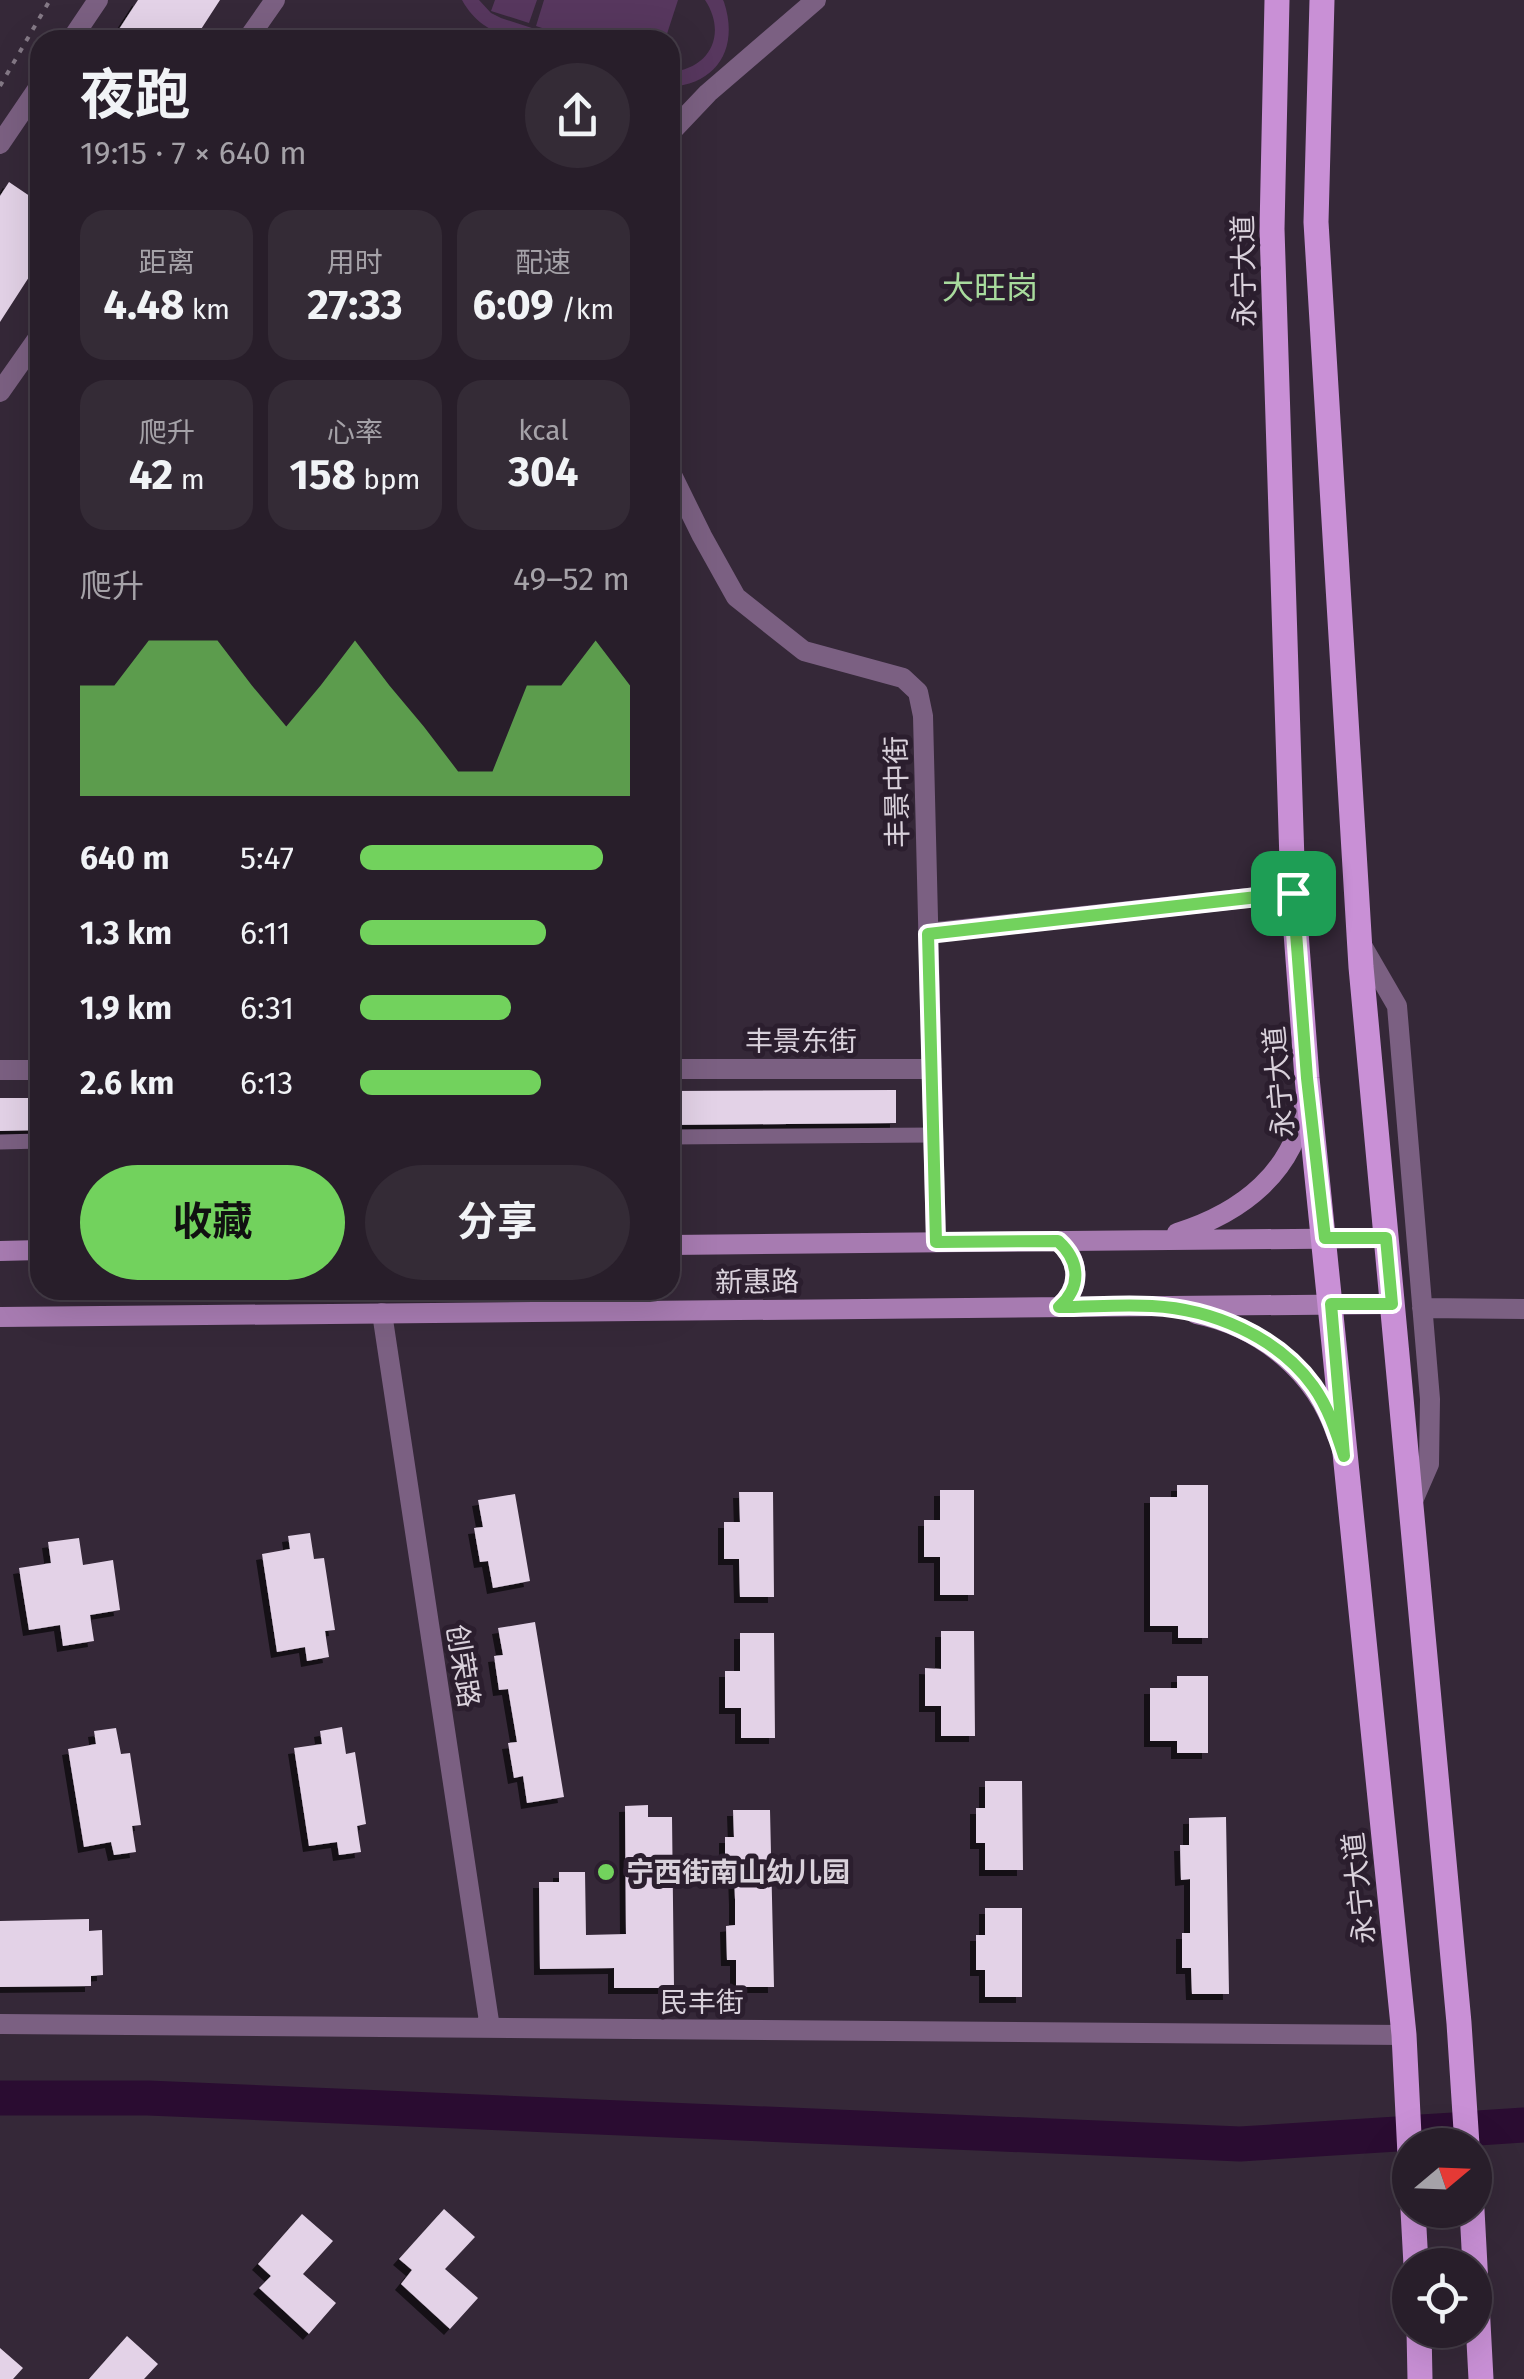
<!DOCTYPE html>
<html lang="zh">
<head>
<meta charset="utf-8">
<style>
	body { margin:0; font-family:"Fira Sans","Noto Sans SC",sans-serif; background:#342b36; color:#f1f3f6; height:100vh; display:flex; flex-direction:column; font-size:38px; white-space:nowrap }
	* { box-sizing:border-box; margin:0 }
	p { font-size:32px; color:#a5a2a8 }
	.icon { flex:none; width:55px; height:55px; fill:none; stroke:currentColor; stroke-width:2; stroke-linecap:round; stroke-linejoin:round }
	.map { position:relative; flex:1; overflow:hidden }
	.side { position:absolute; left:30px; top:30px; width:650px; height:1270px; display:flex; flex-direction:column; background:#281e2a; border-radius:30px; box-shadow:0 10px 40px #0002,0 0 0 2px #443c47 }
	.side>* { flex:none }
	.needle { width:65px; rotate:71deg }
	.controls { position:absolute; left:1392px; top:2128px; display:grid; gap:20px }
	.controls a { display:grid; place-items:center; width:100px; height:100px; border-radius:50%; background:#281e2a; box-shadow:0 10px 40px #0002,0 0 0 2px #443c47; font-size:50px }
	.pin { position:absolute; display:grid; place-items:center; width:85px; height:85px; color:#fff; margin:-42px; border-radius:20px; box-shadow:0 5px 15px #0006 }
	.round { display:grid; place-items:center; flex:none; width:105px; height:105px; border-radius:52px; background:#342b36 }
	.headline { display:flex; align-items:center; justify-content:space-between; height:170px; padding:0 50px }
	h1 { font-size:55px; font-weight:700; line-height:75px }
	.metrics { display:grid; grid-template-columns:repeat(3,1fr); gap:15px; height:170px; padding:10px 50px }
	.metrics div { display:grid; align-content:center; border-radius:25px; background:#342b36; text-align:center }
	.metrics b { font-size:42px; font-weight:700 }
	.metrics small { font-size:28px; font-weight:400 }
	.metrics p { font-size:28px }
	.chart { height:280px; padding:20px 50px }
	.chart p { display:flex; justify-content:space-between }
	.chart svg { width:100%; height:180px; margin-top:10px; fill:#72d25d; opacity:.7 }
	.action { display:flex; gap:20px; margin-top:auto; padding:20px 50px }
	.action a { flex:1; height:115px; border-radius:60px; background:#72d25d; color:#111; font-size:40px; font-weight:700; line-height:115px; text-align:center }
	.action a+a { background:#342b36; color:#f1f3f6 }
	ul { padding:0 50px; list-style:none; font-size:32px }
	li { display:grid; grid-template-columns:160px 120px 1fr; align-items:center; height:75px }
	li i { height:25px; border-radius:12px; background:#72d25d }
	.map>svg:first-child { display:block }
</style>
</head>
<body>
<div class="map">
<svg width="1524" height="2379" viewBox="0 0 1524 2379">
	<defs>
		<filter id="shadow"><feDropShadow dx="-6" dy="6" stdDeviation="0" flood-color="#0009"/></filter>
	</defs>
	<rect width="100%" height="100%" fill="#352838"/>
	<path fill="#57375e" d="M 462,0 L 479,0 L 491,13 L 501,18 L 569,40 C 527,40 485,42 462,0 Z
		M 495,0 L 537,0 L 529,23 L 491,11 Z
		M 544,0 L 678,0 L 665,40 L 578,40 L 536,26 Z
		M 705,0 L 723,0 L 724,2 C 739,47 718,84 670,87 L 670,72 C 711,69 727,33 705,0 Z"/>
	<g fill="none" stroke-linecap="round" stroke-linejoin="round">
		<path stroke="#2a0c31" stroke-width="35" d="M 0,2098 L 148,2098 L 1240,2144 L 1397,2134
			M 1478,2128 L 1524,2125
			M 1421,2132 L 1454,2130"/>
	</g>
	<path fill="#e3d2e7" filter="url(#shadow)" d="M 138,0 L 220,0 L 194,40 L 112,40 Z
		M 9,182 L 40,203 L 40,260 L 0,322 L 0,196 Z
		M 896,1090 L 896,1123 L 670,1125 L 670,1091 Z
		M 0,1098 L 40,1098 L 40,1130 L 0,1131 Z
		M 1177,1485 L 1208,1485 L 1208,1638 L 1178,1638 L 1178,1626 L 1150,1626 L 1150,1497 L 1177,1497 Z
		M 940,1490 L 974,1490 L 974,1595 L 940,1595 L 940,1557 L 924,1557 L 924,1520 L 940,1520 Z
		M 739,1492 L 773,1492 L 774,1597 L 740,1597 L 739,1559 L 724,1559 L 724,1522 L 740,1522 Z
		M 515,1494 L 530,1581 L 493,1588 L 488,1561 L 480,1562 L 474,1528 L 483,1527 L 478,1500 Z
		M 310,1533 L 314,1559 L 324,1558 L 335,1630 L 325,1631 L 329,1657 L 307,1661 L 305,1647 L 277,1652 L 262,1554 L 290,1549 L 288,1536 Z
		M 79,1538 L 83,1565 L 113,1560 L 120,1610 L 90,1615 L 94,1641 L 63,1646 L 60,1625 L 29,1630 L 19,1568 L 51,1563 L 48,1542 Z
		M 535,1622 L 564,1797 L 527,1803 L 523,1776 L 514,1778 L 508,1743 L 517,1742 L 508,1689 L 499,1690 L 494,1656 L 503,1655 L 498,1628 Z
		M 941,1631 L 974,1631 L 975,1736 L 941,1736 L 941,1706 L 925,1706 L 925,1668 L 941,1669 Z
		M 740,1633 L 774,1633 L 775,1738 L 741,1738 L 741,1708 L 725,1708 L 725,1671 L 740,1671 Z
		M 1177,1676 L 1208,1676 L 1208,1753 L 1177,1753 L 1177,1741 L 1150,1741 L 1150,1688 L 1177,1688 Z
		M 342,1727 L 346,1754 L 355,1752 L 366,1824 L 357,1826 L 361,1852 L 339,1855 L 337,1842 L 309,1846 L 294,1748 L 322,1744 L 320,1731 Z
		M 116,1728 L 121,1754 L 130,1753 L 141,1825 L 132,1826 L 136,1852 L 114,1855 L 111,1842 L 84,1847 L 68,1749 L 96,1744 L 94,1731 Z
		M 985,1781 L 1022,1781 L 1023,1870 L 985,1870 L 985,1843 L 976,1843 L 976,1808 L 985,1808 Z
		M 648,1805 L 648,1817 L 672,1817 L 674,1988 L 614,1988 L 614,1968 L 540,1969 L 539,1882 L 559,1882 L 559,1872 L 585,1872 L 586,1935 L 626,1934 L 625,1806 Z
		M 733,1810 L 770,1810 L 774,1987 L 736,1987 L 736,1960 L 727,1960 L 726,1926 L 735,1925 L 735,1899 L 734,1872 L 725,1872 L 725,1837 L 734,1837 Z
		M 1226,1817 L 1229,1994 L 1192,1994 L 1191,1968 L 1182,1968 L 1182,1933 L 1190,1933 L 1190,1879 L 1181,1880 L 1180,1845 L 1189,1845 L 1189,1818 Z
		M 985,1908 L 1022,1908 L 1022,1997 L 985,1997 L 985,1970 L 976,1970 L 976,1935 L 985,1935 Z
		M 89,1919 L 89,1931 L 102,1930 L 103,1975 L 91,1976 L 91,1986 L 0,1987 L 0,1921 Z
		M 444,2209 L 475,2237 L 445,2269 L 478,2298 L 450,2329 L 401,2284 L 412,2270 L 399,2259 Z
		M 302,2214 L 333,2241 L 303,2274 L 336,2303 L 309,2334 L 259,2288 L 271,2276 L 258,2264 Z
		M 127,2336 L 158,2364 L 144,2379 L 89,2379 Z
		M 0,2348 L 23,2368 L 13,2379 L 0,2379 Z"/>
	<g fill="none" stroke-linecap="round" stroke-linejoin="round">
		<path stroke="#847986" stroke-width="4" stroke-dasharray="5 8" stroke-linecap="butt" d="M 0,86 L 50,0"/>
		<path stroke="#7b6082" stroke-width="15" d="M 670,1137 L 934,1135
			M 0,1142 L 40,1141"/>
		<path stroke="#7b6082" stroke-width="20" d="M 71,40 L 98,0
			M 670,133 L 708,93 L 816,0
			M 0,144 L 40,85
			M 670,471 L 702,536 L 736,597 L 804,651 L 903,678 L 918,692 L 923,716 L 936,1242
			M 928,933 L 1293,893
			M 1360,942 L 1397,1006 L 1430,1399 L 1429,1464 L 1412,1503
			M 670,1069 L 932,1069
			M 0,1070 L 40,1070
			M 1422,1308 L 1524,1309
			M 382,1313 L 490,2028
			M 0,2024 L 1404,2035"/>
		<path stroke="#7b6082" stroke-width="20" d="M 247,40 L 275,0
			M 0,392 L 40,335"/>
		<path stroke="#a77bb1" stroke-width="20" d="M 1177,1233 C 1241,1213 1296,1172 1305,1100
			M 1058,1241 C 1080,1260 1082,1287 1059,1307
			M 670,1245 L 1386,1238
			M 0,1251 L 40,1250
			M 1196,1314 C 1261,1327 1316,1372 1337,1436
			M 0,1317 L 1392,1304"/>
		<path stroke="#c990d6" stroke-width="25" d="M 1277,0 L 1272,229 L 1293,893 L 1307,1078 L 1404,2035 L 1410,2155
			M 1322,0 L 1316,222 L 1361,967 L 1459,2023 L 1467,2145
			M 1413,2210 L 1416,2265
			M 1472,2210 L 1481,2379
			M 1419,2330 L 1420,2379"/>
	</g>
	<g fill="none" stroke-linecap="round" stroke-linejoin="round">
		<g stroke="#fff" stroke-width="20">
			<path id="route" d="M 1293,893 L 1307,1078 L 1325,1238 L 1386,1238 L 1392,1304 L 1331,1304 L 1344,1456 C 1336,1431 1328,1407 1313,1386 C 1277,1336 1211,1309 1152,1306 C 1121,1304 1090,1307 1059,1307 C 1082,1287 1080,1261 1058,1241 L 936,1242 L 928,934 Z"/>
		</g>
		<use href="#route" stroke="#72d25d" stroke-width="12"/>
	</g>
	<circle fill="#72d25d" stroke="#2b1e2e" stroke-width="4" cx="606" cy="1872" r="10"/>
	<g text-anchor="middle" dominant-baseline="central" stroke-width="10" stroke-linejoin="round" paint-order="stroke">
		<g font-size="28" fill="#d9d1db" stroke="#2b1e2e">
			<text transform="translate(1244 271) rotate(-91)">永宁大道</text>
			<text transform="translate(897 792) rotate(-91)">丰景中街</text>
			<text x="801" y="1041">丰景东街</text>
			<text transform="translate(1279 1082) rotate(-95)">永宁大道</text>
			<text transform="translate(757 1282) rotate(-1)">新惠路</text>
			<text transform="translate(463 1666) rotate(81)">创荣路</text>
			<text transform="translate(1359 1888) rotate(-96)">永宁大道</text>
			<text x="702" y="2002">民丰街</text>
		</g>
		<g font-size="28" font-weight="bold" fill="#d9d1db" stroke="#2b1e2e" text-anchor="start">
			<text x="626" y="1872">宁西街南山幼儿园</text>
		</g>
		<g font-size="32" fill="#a8db9d" stroke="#2b1e2e">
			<text x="990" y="288">大旺岗</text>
		</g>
	</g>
</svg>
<div class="controls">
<a><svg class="needle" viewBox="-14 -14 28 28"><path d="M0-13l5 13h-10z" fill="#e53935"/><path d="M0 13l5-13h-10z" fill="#a5a2a8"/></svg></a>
<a><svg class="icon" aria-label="locate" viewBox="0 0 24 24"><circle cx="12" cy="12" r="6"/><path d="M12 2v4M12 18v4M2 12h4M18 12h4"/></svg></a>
</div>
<div class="pin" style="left:1293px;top:893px;background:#1e9e55"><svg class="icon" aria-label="arrive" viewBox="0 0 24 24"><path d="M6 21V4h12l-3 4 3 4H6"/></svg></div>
<section class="side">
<div class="headline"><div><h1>夜跑</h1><p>19:15 · 7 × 640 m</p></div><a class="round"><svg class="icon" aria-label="share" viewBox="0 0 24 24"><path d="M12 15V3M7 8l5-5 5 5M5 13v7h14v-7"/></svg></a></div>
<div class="metrics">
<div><p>距离</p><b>4.48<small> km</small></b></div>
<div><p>用时</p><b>27:33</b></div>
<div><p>配速</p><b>6:09<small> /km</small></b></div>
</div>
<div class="metrics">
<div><p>爬升</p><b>42<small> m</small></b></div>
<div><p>心率</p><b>158<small> bpm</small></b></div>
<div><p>kcal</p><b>304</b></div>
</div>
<div class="chart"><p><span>爬升</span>49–52 m</p>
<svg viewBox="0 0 160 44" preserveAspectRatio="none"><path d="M0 44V17L10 17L20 6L30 6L40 6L50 17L60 27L70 17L80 6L90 17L100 27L110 38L120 38L130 17L140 17L150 6L160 17V44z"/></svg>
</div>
<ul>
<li><b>640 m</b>5:47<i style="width:90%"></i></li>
<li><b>1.3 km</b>6:11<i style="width:69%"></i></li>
<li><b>1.9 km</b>6:31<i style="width:56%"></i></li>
<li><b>2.6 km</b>6:13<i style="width:67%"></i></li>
</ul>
<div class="action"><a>收藏</a><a>分享</a></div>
</section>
</div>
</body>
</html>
